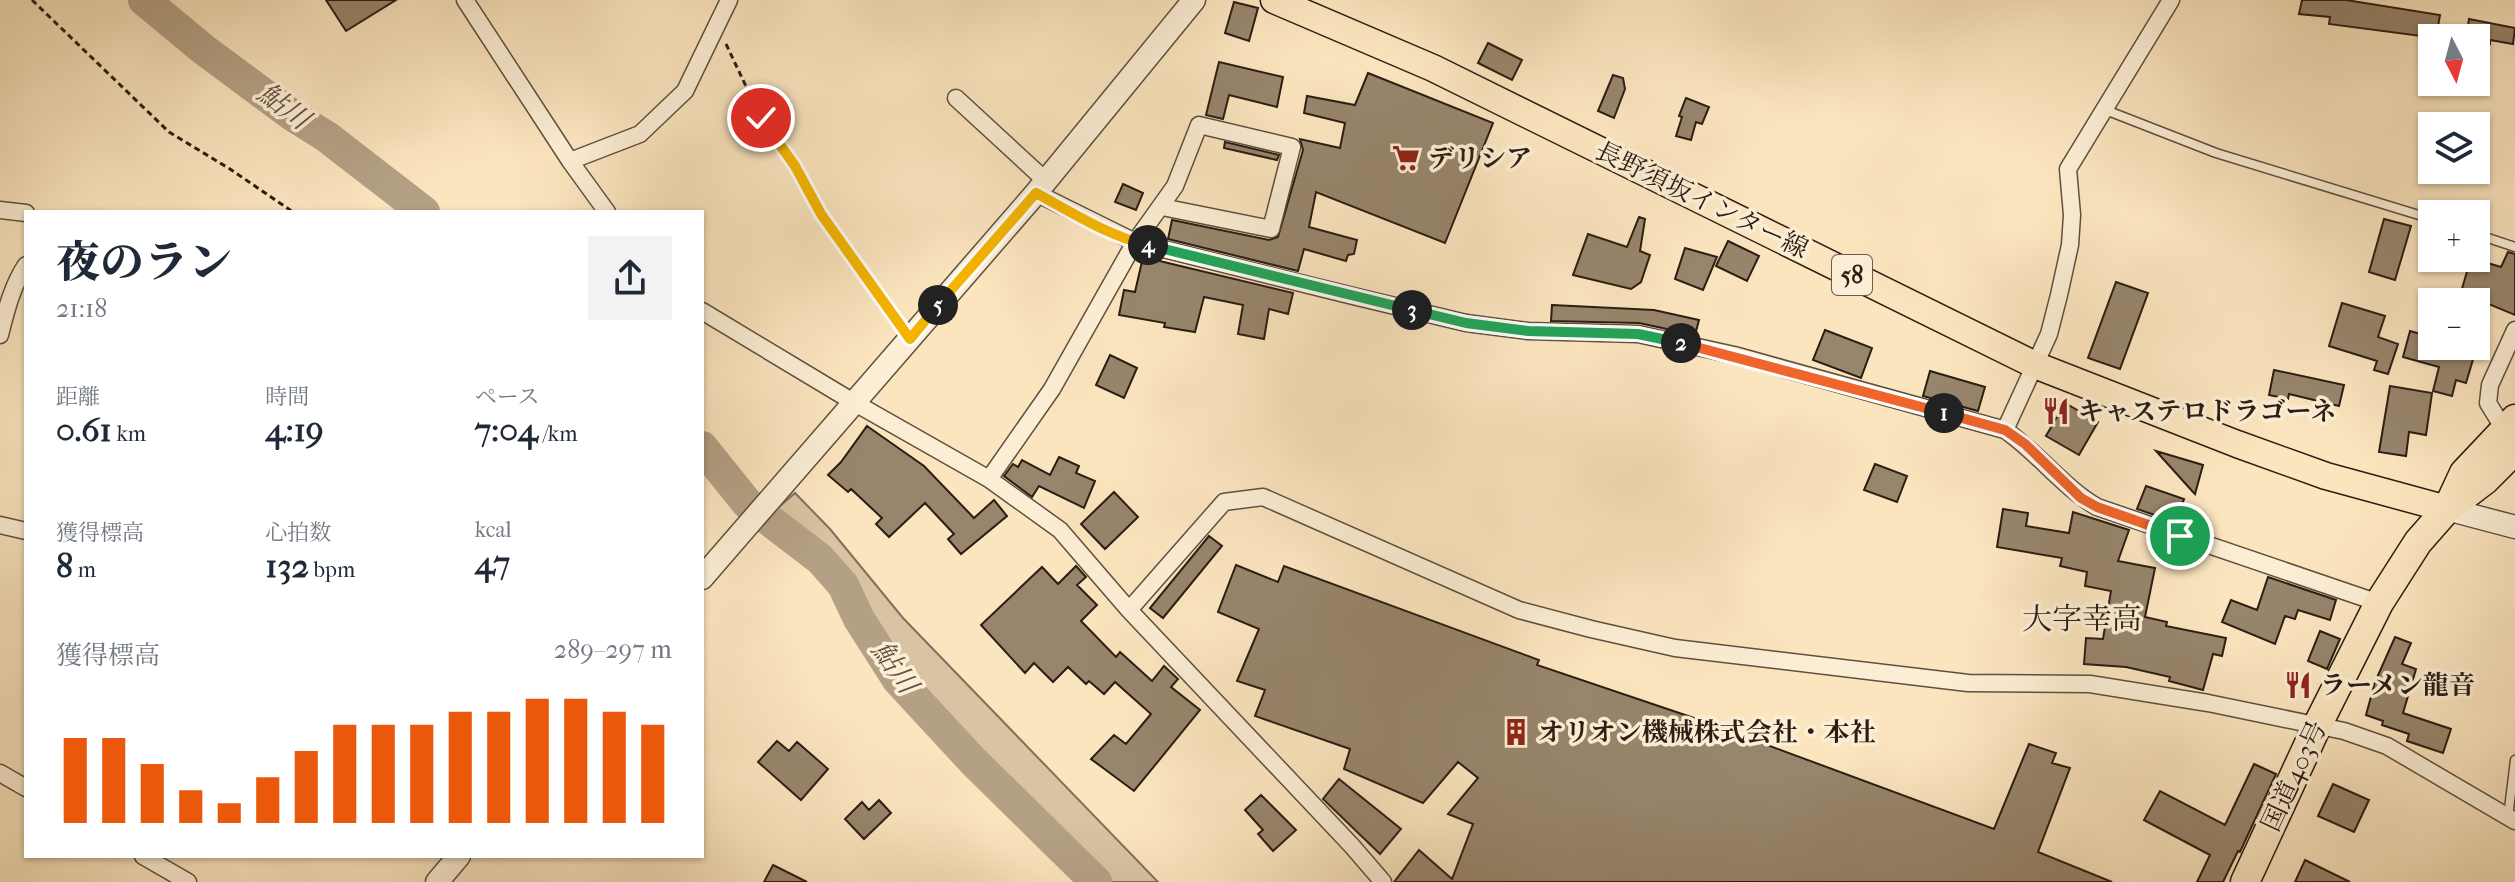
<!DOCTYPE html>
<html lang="ja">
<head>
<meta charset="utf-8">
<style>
	body { margin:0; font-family:"IM FELL French Canon","Noto Serif JP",serif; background:#f2f2f3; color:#1f2937; height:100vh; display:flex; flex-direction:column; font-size:30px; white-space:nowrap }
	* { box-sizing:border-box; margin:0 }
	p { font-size:26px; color:#747a83 }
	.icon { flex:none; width:44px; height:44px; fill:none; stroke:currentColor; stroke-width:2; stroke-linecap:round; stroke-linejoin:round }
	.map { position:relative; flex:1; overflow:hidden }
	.panel { position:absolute; left:24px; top:210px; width:680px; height:648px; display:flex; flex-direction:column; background:#fff; border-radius:0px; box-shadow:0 2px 6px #0004 }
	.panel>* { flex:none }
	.needle { width:52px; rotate:174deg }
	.controls { position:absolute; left:2418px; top:24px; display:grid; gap:16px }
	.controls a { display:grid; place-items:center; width:72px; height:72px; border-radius:0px; background:#fff; box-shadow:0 2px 6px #0004; font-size:40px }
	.pin { position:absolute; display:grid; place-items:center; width:68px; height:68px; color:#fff; margin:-34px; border:4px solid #fff; border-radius:50%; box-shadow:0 2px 8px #0007 }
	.km { position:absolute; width:40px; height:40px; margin:-20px; border-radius:50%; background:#222; color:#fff; font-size:22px; line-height:40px; text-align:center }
	.round { display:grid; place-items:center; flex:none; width:84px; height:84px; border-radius:0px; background:#f2f2f3 }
	.head { display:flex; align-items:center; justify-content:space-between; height:136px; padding:0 32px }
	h1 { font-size:44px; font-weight:800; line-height:60px }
	.stats { display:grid; grid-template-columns:repeat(3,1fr); gap:12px; height:136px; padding:8px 32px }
	.stats div { display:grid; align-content:center }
	.stats b { font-size:34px; font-weight:800 }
	.stats small { font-size:22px; font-weight:400 }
	.stats p { font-size:22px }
	.chart { height:224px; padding:16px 32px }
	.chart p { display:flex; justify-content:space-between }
	.chart svg { width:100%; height:144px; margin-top:8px; stroke:#ea580c; stroke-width:6 }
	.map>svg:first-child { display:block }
</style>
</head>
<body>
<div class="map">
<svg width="2515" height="882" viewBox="0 0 2515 882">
	<rect width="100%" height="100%" fill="#fbe5bf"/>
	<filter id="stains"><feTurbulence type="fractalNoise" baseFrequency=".0025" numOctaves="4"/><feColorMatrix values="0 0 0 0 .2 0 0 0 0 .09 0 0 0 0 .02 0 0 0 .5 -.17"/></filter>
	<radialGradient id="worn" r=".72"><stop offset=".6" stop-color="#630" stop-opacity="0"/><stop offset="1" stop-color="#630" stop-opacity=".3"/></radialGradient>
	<path fill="#d8c3a2" stroke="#82705a" stroke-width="2" d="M 795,493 L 830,529 L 903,618 L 1158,882 L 1110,882 L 899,669 L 858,603 L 844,569 L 772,513 Z"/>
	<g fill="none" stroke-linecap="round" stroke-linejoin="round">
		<path stroke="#b4a185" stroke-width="32" d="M 144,0 L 203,49 L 292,115 L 327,137 L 424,212
			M 702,447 L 747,503 L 820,559 L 843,585 L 859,619 L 898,680 L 973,761 L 1096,882"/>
	</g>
	<path fill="#97856c" stroke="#2b1d13" stroke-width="2" d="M 326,0 L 396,0 L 346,31 Z
		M 2302,0 L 2346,0 L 2440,15 L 2436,38 L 2329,24 L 2330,17 L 2299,14 Z
		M 1234,2 L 1258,8 L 1249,41 L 1225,33 Z
		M 2469,19 L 2515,28 L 2513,44 L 2490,40 L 2490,44 L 2476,41 L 2476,38 L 2466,38 Z
		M 1488,43 L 1522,60 L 1512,80 L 1478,63 Z
		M 1219,62 L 1283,77 L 1277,107 L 1229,95 L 1223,119 L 1206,115 Z
		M 1368,73 L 1493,123 L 1445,243 L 1316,192 L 1309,227 L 1357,240 L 1354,254 L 1348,255 L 1346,261 L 1304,249 L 1298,271 L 1168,239 L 1172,220 L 1269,240 L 1278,237 L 1303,150 L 1300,139 L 1340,148 L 1345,123 L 1304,113 L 1307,96 L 1355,105 Z
		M 1613,75 L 1623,78 L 1625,89 L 1614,118 L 1598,111 Z
		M 1686,98 L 1709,107 L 1702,124 L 1696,122 L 1691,140 L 1676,136 L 1682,117 L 1679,116 Z
		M 1225,142 L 1279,155 L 1277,160 L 1224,148 Z
		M 1123,184 L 1143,193 L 1136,210 L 1115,202 Z
		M 1639,217 L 1645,219 L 1640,251 L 1650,255 L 1641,282 L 1631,289 L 1573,275 L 1588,234 L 1627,247 Z
		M 2384,219 L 2411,226 L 2395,280 L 2369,272 Z
		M 1728,241 L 1759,256 L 1747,281 L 1716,266 Z
		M 1685,248 L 1717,257 L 1703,290 L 1675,279 Z
		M 2508,252 L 2515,254 L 2515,315 L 2489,304 L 2480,336 L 2476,335 L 2476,302 L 2469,302 L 2471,295 L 2461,292 L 2471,258 L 2501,267 Z
		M 1143,257 L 1293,293 L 1288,314 L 1269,309 L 1264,339 L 1238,334 L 1243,305 L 1204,297 L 1195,332 L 1164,327 L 1165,323 L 1119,315 L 1124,290 L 1135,292 Z
		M 2116,282 L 2148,293 L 2120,369 L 2088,358 Z
		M 2342,303 L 2385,316 L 2378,337 L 2398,344 L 2388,374 L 2374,370 L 2377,361 L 2329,346 Z
		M 1552,305 L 1654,310 L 1699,320 L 1695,335 L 1639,323 L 1551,321 Z
		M 1825,330 L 1872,348 L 1861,378 L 1813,360 Z
		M 2410,331 L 2432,337 L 2432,346 L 2477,346 L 2466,383 L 2456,380 L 2452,396 L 2433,391 L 2439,367 L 2403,357 Z
		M 1110,355 L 1137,368 L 1124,398 L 1096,385 Z
		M 2274,370 L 2344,385 L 2339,406 L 2289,394 L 2288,399 L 2269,395 Z
		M 1930,371 L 1985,387 L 1978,411 L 1923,396 Z
		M 2390,386 L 2432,393 L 2426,435 L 2409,432 L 2406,456 L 2379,452 Z
		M 2065,403 L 2098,422 L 2079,455 L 2046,436 Z
		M 867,426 L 924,466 L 974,518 L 994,500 L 1007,516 L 961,554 L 948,539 L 954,534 L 925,503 L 889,537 L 876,524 L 882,518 L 851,489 L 848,492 L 828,475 L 841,462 Z
		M 2156,451 L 2203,465 L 2195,494 L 2193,492 Z
		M 1059,457 L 1079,466 L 1076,473 L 1095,481 L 1084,508 L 1039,486 L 1032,497 L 1004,476 L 1013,464 L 1018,467 L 1022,460 L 1050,475 Z
		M 1875,464 L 1907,476 L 1897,502 L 1864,490 Z
		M 2146,486 L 2184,499 L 2175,522 L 2137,509 Z
		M 1114,492 L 1138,517 L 1105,549 L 1081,524 Z
		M 2003,509 L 2028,513 L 2026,526 L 2069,533 L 2073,512 L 2129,530 L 2118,561 L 2155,568 L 2145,617 L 2167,622 L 2166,626 L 2226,638 L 2222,656 L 2213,654 L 2203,690 L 2169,681 L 2170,677 L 2126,667 L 2084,664 L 2086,638 L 2103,639 L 2111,591 L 2085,586 L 2087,572 L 2060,566 L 2062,558 L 1997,547 Z
		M 1209,536 L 1222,546 L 1163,618 L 1150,608 Z
		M 1236,565 L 1278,582 L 1284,566 L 1539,660 L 1537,665 L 1697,719 L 1994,829 L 2029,744 L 2056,753 L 2052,763 L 2070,768 L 2038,852 L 2112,882 L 1394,882 L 1419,850 L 1452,879 L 1473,824 L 1448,814 L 1478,778 L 1458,762 L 1423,803 L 1344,769 L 1350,749 L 1255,716 L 1265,690 L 1237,681 L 1259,629 L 1218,612 Z
		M 1076,566 L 1086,577 L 1077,585 L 1097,605 L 1081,621 L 1116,657 L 1120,652 L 1152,681 L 1164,666 L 1178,679 L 1171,687 L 1200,710 L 1134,791 L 1091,759 L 1114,735 L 1126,744 L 1151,714 L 1115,682 L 1104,694 L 1089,681 L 1086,684 L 1068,667 L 1053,682 L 1034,663 L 1025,673 L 981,625 L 1042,567 L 1058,584 Z
		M 2268,577 L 2336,600 L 2330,620 L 2298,610 L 2295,619 L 2285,616 L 2275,644 L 2222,622 L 2231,600 L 2257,610 Z
		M 2320,631 L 2340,639 L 2327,669 L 2308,661 Z
		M 2395,637 L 2411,643 L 2402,664 L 2416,669 L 2403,713 L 2451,729 L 2443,753 L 2407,741 L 2409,734 L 2382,725 L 2383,721 L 2366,715 L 2375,682 Z
		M 777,741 L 789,751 L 797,742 L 828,769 L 801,800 L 758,762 Z
		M 2254,764 L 2276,774 L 2240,852 L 2238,851 L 2223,882 L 2197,882 L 2210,855 L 2144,820 L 2160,791 L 2225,825 Z
		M 1339,779 L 1401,829 L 1380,854 L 1323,799 Z
		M 2333,784 L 2369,800 L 2354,832 L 2318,816 Z
		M 1261,795 L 1296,830 L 1273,851 L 1258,834 L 1263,830 L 1245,810 Z
		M 879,800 L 891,813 L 864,839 L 845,819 L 862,802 L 869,810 Z
		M 2305,860 L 2350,882 L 2295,882 Z
		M 773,865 L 807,882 L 764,882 Z"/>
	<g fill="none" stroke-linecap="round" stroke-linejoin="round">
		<g stroke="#5f4f3e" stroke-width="11">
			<path id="service" d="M 2103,109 L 2216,153 L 2432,219
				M 2476,234 L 2515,247
				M 2508,817 L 2515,760"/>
		</g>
		<g stroke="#5f4f3e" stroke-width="19">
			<path id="minor" d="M 465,0 L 570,161 L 607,212
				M 956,98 L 1046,181
				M 570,161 L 640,134 L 685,91 L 729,0
				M 1036,193 L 1135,242 L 1353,296 L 1466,323 L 1528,331 L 1638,334 L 1734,355 L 2005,430 C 2038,453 2063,487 2097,507 L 2379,603
				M 0,210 L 26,213
				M 702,311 L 855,403 L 989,479 L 1060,530 L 1129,610 L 1352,846 L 1383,882
				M 0,335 C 6,311 12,286 26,265
				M 2504,429 L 2488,403 L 2490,385 L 2515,330
				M 2005,430 L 2049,334 L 2059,295 L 2070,245 L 2072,215 L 2068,169 L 2171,0
				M 989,479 L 1052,389 L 1135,242 L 1175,186 L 1199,125 L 1292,147 L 1271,229 L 1162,207
				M 0,525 L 26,531
				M 1129,610 L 1224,502 L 1263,497 L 1519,610 L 1591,629 L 1675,648 L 1968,683 L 2090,684 L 2208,703 L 2344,731 L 2387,746 L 2515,821
				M 0,773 L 26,788
				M 143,856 L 188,882"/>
		</g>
		<g stroke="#5f4f3e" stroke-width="25">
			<path id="tertiary" d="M 2447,509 L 2515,527
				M 702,578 L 1036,193 L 1194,0
				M 437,882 L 459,856"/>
		</g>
		<g stroke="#2b1d13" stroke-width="29">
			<path id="primary" d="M 1274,0 L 1433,68 L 2035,365 L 2237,444 L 2326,476 L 2447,509"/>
		</g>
		<g stroke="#2b1d13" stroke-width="31">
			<path id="trunk" d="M 2451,501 L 2464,473 L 2515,419
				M 2245,882 L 2317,726 L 2379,603 L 2418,542 L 2447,509 L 2485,480 L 2515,450"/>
		</g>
		<path stroke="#2b1d13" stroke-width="3" stroke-dasharray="6 4" stroke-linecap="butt" d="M 32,0 L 169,132 L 230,169 L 293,212
			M 726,44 L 761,118 L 795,166 L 821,214 L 898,323"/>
		<use href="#service" stroke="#fceed5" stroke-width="8"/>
		<use href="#minor" stroke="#fceed5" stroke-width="16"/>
		<use href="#tertiary" stroke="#fceed5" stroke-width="22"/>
		<use href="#primary" stroke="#fbe5bf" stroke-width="26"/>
		<use href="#trunk" stroke="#fbe5bf" stroke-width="28"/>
	</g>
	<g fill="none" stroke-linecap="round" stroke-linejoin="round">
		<g stroke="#fff" stroke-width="16">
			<path id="split-1" d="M 1944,413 L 2005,430 L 2025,444 L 2081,498 L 2097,507 L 2180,536"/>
		</g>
		<g stroke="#fff" stroke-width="16">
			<path id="split-2" d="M 1681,343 L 1944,413"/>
		</g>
		<g stroke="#fff" stroke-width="16">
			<path id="split-3" d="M 1412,310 L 1466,323 L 1528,331 L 1638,334 L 1681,343"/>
		</g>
		<g stroke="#fff" stroke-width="16">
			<path id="split-4" d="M 1148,245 L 1412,310"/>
		</g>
		<g stroke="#fff" stroke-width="16">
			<path id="split-5" d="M 938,305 L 1036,193 C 1071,212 1108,236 1148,245"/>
		</g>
		<g stroke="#fff" stroke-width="16">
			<path id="split-6" d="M 761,118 L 795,166 L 821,214 L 910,339 L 938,305"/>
		</g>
		<use href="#split-1" stroke="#f0652b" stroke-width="10"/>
		<use href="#split-2" stroke="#f0652b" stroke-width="10"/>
		<use href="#split-3" stroke="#22a559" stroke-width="10"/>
		<use href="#split-4" stroke="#22a559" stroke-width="10"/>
		<use href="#split-5" stroke="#f5b400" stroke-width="10"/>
		<use href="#split-6" stroke="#f5b400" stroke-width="10"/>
	</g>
	<defs>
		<g id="supermarket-bare" transform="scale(2.16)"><path d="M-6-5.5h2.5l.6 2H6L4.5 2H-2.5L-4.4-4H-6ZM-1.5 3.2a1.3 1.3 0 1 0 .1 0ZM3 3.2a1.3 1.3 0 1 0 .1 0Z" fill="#8f2418" stroke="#fceed5" stroke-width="2.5" paint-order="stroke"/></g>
		<g id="restaurant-bare" transform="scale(2.16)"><path d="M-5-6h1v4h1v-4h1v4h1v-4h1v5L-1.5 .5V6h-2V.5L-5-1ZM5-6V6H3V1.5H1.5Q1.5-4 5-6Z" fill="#8f2418" stroke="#fceed5" stroke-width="2.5" paint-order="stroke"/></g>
		<g id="building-bare" transform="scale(2.16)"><path d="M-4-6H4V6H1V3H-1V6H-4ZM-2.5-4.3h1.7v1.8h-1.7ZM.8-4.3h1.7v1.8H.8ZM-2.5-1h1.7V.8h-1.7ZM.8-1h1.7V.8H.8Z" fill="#8f2418" stroke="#fceed5" stroke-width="2.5" paint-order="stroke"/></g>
	</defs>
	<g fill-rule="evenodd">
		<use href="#supermarket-bare" x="1406" y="158"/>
		<use href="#restaurant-bare" x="2056" y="411"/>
		<use href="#restaurant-bare" x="2298" y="685"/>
		<use href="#building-bare" x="1516" y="732"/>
	</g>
	<g text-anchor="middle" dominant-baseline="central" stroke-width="7" stroke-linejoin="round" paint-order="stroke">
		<rect fill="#fceed5" stroke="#6a5c4d" stroke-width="2" x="1832" y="255" width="40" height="40" rx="6"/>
		<g font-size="24" font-weight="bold" fill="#2b1d13">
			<text x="1852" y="275">58</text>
		</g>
		<g font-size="26" font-weight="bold" fill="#2b1d13" stroke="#fceed5" text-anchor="start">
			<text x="1428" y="158">デリシア</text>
			<text x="2078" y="411">キャステロドラゴーネ</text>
			<text x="2320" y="685">ラーメン龍音</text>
			<text x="1538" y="732">オリオン機械株式会社・本社</text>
		</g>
		<g font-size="26" fill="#2b1d13" stroke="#fceed5">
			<text transform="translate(1702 200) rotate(26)">長野須坂インター線</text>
			<text transform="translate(2294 776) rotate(-65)">国道403号</text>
		</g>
		<g font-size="28" font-style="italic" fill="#625241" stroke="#fceed5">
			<text transform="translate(284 106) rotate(37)">鮎川</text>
			<text transform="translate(895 667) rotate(55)">鮎川</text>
		</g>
		<g font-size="30" fill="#2b1d13" stroke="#fceed5">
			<text x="2082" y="619">大字幸高</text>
		</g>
	</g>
	<rect width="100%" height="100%" filter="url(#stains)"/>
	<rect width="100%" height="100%" fill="url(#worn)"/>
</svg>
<div class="controls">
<a><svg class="needle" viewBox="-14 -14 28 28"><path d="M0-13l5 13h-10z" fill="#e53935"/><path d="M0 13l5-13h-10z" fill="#747a83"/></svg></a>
<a><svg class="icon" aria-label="layers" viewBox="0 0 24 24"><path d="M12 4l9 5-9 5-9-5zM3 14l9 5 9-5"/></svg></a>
<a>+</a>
<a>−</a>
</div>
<div class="pin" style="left:2180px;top:536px;background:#1e9e55"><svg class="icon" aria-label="arrive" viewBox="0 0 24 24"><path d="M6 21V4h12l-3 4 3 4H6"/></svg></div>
<div class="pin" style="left:761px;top:118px;background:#d93025"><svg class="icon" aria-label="check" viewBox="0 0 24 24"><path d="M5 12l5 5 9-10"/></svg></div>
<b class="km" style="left:1944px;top:413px">1</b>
<b class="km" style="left:1681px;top:343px">2</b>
<b class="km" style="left:1412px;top:310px">3</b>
<b class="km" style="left:1148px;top:245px">4</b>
<b class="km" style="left:938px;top:305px">5</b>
<section class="panel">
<div class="head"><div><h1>夜のラン</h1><p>21:18</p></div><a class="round"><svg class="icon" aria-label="share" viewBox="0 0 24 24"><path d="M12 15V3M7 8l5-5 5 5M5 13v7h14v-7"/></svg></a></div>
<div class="stats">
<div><p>距離</p><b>0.61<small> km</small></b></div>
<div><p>時間</p><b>4:19</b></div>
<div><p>ペース</p><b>7:04<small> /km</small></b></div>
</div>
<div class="stats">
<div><p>獲得標高</p><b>8<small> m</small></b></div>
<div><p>心拍数</p><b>132<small> bpm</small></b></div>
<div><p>kcal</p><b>47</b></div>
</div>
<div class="chart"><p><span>獲得標高</span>289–297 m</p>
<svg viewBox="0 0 160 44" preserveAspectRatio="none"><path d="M5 44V18M15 44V18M25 44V26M35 44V34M45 44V38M55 44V30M65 44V22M75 44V14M85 44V14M95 44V14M105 44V10M115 44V10M125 44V6M135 44V6M145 44V10M155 44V14"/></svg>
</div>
</section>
</div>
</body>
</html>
